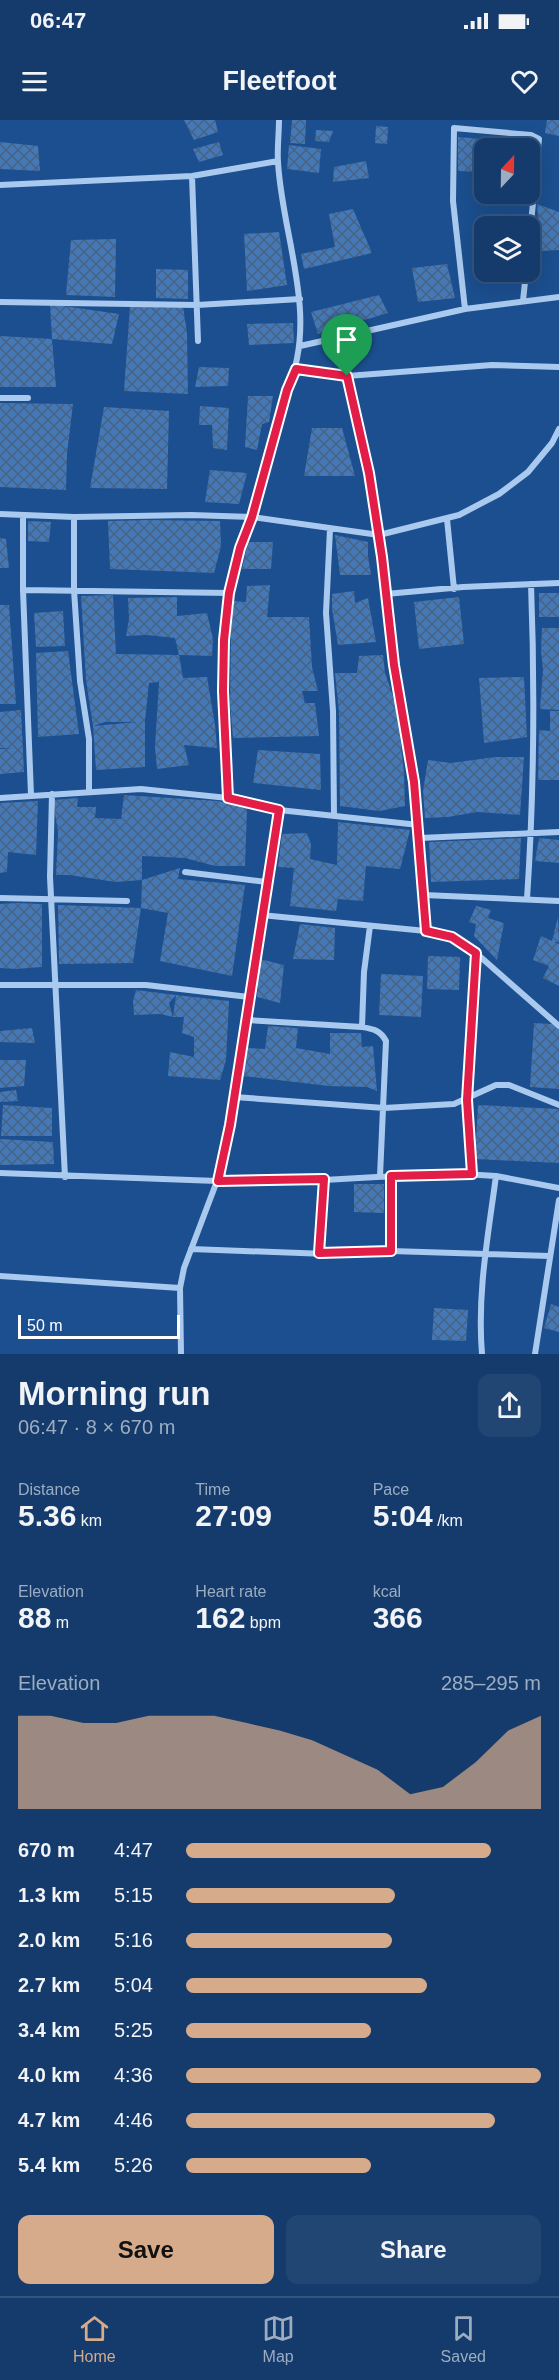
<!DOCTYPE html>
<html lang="en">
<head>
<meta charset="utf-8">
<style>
	body { margin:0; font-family:Arial,sans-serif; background:#214673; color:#f1f3f6; height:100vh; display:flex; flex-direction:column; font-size:22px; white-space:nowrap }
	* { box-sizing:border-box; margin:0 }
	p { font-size:20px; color:#9dadc1 }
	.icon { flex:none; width:33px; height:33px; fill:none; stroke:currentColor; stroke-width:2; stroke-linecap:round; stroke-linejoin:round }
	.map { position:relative; height:1234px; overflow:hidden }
	.details { display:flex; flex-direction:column; background:#143b6b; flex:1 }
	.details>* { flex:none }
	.needle { width:39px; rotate:22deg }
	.buttons { position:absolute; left:474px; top:18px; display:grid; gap:12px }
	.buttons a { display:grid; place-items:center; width:66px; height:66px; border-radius:12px; background:#143b6b; box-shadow:0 6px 24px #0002,0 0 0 2px #33557e; font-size:30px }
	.scale { position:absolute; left:18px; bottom:15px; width:162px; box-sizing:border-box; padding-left:6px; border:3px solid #fff; border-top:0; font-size:16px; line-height:21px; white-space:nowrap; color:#fff; -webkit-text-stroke:4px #1b4f8f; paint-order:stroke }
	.pin { position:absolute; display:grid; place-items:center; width:51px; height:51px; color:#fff; margin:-62px -26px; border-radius:50% 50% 50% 0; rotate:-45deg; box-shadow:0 0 6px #0007 }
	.pin .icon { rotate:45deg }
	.round { display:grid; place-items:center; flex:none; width:63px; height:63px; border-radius:12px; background:#214673 }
	.headline { display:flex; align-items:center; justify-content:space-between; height:102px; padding:0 18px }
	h1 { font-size:33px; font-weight:700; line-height:45px }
	.metrics { display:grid; grid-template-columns:repeat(3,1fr); gap:9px; height:102px; padding:6px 18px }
	.metrics div { display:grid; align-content:center }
	.metrics b { font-size:30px; font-weight:700 }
	.metrics small { font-size:16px; font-weight:400 }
	.metrics p { font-size:16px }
	.chart { height:168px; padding:12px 18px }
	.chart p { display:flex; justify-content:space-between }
	.chart svg { width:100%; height:108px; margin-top:6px; fill:#d6ab8b; opacity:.7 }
	.primary-button { display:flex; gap:12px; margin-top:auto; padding:12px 18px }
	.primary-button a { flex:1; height:69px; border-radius:12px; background:#d6ab8b; color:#111; font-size:24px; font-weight:700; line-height:69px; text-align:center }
	.primary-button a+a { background:#214673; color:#f1f3f6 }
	ul { padding:0 18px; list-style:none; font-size:20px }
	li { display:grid; grid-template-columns:96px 72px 1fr; align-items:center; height:45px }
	li i { height:15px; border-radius:8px; background:#d6ab8b }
	.status { display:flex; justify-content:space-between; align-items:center; height:42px; padding:0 30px; background:#143b6b; direction:ltr }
	.status svg { height:16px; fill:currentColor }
	header { display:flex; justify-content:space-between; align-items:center; height:78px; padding:0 18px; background:#143b6b; font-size:27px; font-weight:700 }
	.tabs { display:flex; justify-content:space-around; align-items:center; height:84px; border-top:2px solid #33557e; background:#143b6b; font-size:16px; color:#9dadc1 }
	.tabs a { display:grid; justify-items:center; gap:3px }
	.tabs .active { color:#d6ab8b }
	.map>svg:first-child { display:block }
</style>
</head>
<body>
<div class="status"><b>06:47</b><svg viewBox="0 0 49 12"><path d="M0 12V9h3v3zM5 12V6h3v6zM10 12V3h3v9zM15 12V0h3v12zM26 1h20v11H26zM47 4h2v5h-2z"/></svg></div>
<header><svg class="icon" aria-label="menu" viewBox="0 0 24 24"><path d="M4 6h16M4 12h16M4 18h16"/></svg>Fleetfoot<svg class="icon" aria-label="heart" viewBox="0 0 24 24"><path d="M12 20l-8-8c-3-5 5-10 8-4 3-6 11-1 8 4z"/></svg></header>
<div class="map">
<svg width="559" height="1234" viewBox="0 0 559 1234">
	<defs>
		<pattern id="building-cross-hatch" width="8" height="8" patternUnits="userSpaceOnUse" patternTransform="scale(1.5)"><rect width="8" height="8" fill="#4478b7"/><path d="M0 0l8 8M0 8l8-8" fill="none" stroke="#486282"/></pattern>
	</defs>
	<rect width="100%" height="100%" fill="#1b4f8f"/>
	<path fill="url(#building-cross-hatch)" d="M 184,0 L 215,0 L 218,12 L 194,20 Z
		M 292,0 L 306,0 L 305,24 L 290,23 Z
		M 547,0 L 559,0 L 559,16 L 545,13 Z
		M 376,6 L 388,7 L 387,24 L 375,23 Z
		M 316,10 L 333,11 L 329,22 L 315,21 Z
		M 458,17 L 494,20 L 495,28 L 484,28 L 484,52 L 458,51 Z
		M 0,22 L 38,26 L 40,51 L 0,49 Z
		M 219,22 L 223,35 L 199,42 L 193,29 Z
		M 289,25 L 321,29 L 319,53 L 287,49 Z
		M 366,41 L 369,58 L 333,62 L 334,47 Z
		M 537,84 L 559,92 L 559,130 L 540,131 Z
		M 353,89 L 372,133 L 304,149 L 301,134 L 335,127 L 329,94 Z
		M 279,112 L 287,165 L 247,171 L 244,114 Z
		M 116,119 L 115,177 L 66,175 L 71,120 Z
		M 447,144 L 455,178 L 418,182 L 412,148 Z
		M 156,149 L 188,150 L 188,179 L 156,178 Z
		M 379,175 L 388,193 L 318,214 L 311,192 Z
		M 50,184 L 119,194 L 112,224 L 52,219 Z
		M 130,186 L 183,187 L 187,213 L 188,274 L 124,271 Z
		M 293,203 L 294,223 L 249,225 L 247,204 Z
		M 0,216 L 52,219 L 56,267 L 0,267 Z
		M 199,247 L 229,248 L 228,266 L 195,267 Z
		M 248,276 L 273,276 L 269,302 L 262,304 L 257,330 L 245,327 Z
		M 0,283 L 73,284 L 67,334 L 66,370 L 0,367 Z
		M 200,286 L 229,288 L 227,330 L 213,328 L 212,305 L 199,305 Z
		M 104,287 L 169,291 L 167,369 L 90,368 Z
		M 312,308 L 342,308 L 355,356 L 304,356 Z
		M 210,350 L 247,353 L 239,384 L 205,382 Z
		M 146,400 L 220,401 L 221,426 L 214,453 L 110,449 L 108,401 Z
		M 28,401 L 51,402 L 49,422 L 28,421 Z
		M 335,415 L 368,422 L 368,436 L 340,442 L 368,436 L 371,455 L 340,455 Z
		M 0,418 L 6,419 L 9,448 L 0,448 Z
		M 248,422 L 273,422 L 271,449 L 242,449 Z
		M 270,465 L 267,497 L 309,497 L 312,547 L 318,571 L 302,571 L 305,583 L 315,583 L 319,616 L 233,618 L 230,584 L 231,509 L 234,481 L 246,482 L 247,466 Z
		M 354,471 L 355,483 L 368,478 L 376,522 L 338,525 L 332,489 L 332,474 Z
		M 539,473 L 559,473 L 559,497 L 539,497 Z
		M 113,475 L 116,534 L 179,535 L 183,558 L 207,557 L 215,605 L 217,628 L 184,625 L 189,645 L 157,649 L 155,627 L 159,562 L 149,563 L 145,601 L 145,647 L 96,650 L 93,606 L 137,602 L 105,602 L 93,606 L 86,560 L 81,476 Z
		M 177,477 L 177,496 L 207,493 L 213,519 L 212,536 L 179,535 L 175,518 L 147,515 L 126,516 L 129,499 L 128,478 Z
		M 459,477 L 464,524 L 419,529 L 414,482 Z
		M 0,485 L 9,485 L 16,584 L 0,584 Z
		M 63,491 L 65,526 L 36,527 L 34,493 Z
		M 542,508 L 559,508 L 559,590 L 540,589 L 543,550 L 541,530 Z
		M 68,531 L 79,614 L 38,617 L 36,533 Z
		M 383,535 L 385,553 L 397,588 L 404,653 L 405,686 L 379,691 L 340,686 L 339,592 L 335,553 L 357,553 L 359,536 Z
		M 524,557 L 527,617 L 484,623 L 479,558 Z
		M 21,590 L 24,652 L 0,654 L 0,629 L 13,628 L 0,628 L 0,592 Z
		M 550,591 L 559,591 L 559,660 L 538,660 L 539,610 L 550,611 Z
		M 258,630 L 320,634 L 321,670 L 253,663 Z
		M 495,637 L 524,637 L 520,695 L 477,692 L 448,697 L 425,698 L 423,671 L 428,640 L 451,643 Z
		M 124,675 L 218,681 L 247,688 L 245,746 L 215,746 L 185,738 L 142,736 L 142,760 L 116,762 L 69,755 L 56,755 L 58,712 L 53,680 L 78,678 L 77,687 L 96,687 L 95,698 L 121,699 Z
		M 38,681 L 36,735 L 8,732 L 7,752 L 0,753 L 0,683 Z
		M 338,702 L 410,710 L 400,749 L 366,746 L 363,781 L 338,779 L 336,791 L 290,786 L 294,748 L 278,747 L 282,714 L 307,713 L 311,724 L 310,739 L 337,745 Z
		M 521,718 L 519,759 L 431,762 L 429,722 Z
		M 539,718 L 559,720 L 559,743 L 535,741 Z
		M 180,748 L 178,759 L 245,765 L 232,856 L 160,841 L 168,793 L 141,788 L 142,760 Z
		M 17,783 L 42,784 L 42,847 L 16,849 L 0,848 L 0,784 Z
		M 58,785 L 141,788 L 133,843 L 59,844 Z
		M 476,786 L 491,790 L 488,798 L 504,803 L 497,840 L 474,816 L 476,804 L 469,802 Z
		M 558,797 L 559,822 L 554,822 L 559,824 L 559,866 L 543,858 L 549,846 L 533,840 L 541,816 L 552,821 Z
		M 300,804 L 335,808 L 334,840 L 293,839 Z
		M 428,836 L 460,837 L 459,870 L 427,869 Z
		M 260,839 L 284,845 L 280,883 L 257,877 Z
		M 381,854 L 423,856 L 421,897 L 379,895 Z
		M 136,870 L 176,875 L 169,883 L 173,897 L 160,894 L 134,895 L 133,881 Z
		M 176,875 L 229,881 L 226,940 L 220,960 L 168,956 L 170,932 L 194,937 L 194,917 L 182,913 L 184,897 L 173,897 Z
		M 534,903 L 552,904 L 559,910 L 559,969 L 530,967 Z
		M 268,906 L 298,908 L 296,928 L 330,934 L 330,913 L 361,913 L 362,927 L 373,926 L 377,971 L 367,967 L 329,966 L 243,956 L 248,928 L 265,929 Z
		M 32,908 L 35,923 L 0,922 L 0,911 Z
		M 0,940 L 26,940 L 24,966 L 0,968 Z
		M 16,970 L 18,981 L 0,982 L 0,972 Z
		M 3,985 L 52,988 L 52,1016 L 1,1016 Z
		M 478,985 L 559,989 L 559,1043 L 475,1039 Z
		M 0,1019 L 53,1022 L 54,1044 L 0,1045 Z
		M 354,1064 L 384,1064 L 384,1093 L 354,1092 Z
		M 551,1184 L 559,1187 L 559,1212 L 544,1208 Z
		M 434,1188 L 468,1190 L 466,1221 L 432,1220 Z"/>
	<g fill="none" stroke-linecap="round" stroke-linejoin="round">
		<path stroke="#a9c9ee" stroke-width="6" d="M 192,56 L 198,221
			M 0,65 L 192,56 L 278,41
			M 523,181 L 526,152
			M 0,182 L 197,185 L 300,179
			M 465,189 L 453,81 L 454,8 L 531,15 L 539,19 L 530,114
			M 300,226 L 465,189 L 559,177
			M 296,249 L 347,256
			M 0,278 L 28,278
			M 0,394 L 74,397 L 191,395 L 252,397 L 379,415 L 459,395 L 499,374 L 528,352 L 552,323 L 559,309
			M 23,396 L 23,470 L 31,675
			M 74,397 L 74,470 L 80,561 L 89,619 L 89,672
			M 447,399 L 454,469
			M 330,409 L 326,493 L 333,591 L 334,696
			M 23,470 L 229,473
			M 386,474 L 463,467 L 559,463
			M 52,674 L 50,757 L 65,1057
			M 0,678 L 141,669 L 228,678 L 279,690 L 419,705
			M 228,678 L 223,571 L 224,520 L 229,473 L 240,428 L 252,397 L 287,270 C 320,197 282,117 278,42 C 277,28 279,14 279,0
			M 420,718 L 559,712
			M 185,752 L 267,762
			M 424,775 L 559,781
			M 0,778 L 127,781
			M 527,779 C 534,674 535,569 531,464
			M 261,795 L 426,811 L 452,817 L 476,833 L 559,906
			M 426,811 L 414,662 L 394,545 L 382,437 L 369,353 L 347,256 L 492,245 L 559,247
			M 0,865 L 146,865 L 249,877
			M 246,900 L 362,907 C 373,909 380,910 386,921 L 380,1056
			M 362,907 L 364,852 L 370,806
			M 234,977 L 384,988 L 454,984 L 496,965 L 509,965 L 559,985
			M 0,1053 L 217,1061 L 324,1060 L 447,1053 L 496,1056 L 559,1068
			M 472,1054 L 467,979 L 476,833
			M 391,1056 L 391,1131
			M 191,1129 L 327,1134 L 391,1131 L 550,1136
			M 319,1133 L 324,1060
			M 0,1156 L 180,1168
			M 181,1234 L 180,1168 L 184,1148 L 217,1061 L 229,1005 L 279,690
			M 482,1234 C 477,1174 488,1116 496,1056
			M 535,1234 L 559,1080"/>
	</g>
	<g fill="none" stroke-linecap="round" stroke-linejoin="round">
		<g stroke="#fff" stroke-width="12">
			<path id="route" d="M 296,249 L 347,256 L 369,353 L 382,437 L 394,545 L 414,662 L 426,811 L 452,817 L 476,833 L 467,980 L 472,1054 L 391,1056 L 391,1131 L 319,1133 L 324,1059 L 218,1061 L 230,1005 L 279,690 L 228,678 L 223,571 L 224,520 L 229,473 L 240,428 L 252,397 L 287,270 Z"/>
		</g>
		<use href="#route" stroke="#e11d48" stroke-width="8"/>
	</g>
</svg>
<div class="buttons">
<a><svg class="needle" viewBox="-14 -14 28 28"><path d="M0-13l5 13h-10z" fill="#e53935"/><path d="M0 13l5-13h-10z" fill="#9dadc1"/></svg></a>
<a><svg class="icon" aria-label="layers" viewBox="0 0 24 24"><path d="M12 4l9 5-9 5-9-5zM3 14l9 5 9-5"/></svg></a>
</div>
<div class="scale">50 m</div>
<div class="pin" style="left:347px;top:256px;background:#1e9e55"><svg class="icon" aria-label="arrive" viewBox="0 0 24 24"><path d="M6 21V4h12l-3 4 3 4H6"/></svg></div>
</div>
<section class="details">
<div class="headline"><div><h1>Morning run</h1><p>06:47 · 8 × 670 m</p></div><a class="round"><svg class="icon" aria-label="share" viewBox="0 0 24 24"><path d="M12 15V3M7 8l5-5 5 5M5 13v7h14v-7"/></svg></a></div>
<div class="metrics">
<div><p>Distance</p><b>5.36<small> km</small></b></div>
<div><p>Time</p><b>27:09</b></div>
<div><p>Pace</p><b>5:04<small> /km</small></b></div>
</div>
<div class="metrics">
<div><p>Elevation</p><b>88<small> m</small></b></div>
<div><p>Heart rate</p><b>162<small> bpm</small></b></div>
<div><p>kcal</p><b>366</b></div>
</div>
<div class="chart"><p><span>Elevation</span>285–295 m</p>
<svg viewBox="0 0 160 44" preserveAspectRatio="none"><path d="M0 44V6L10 6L20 9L30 9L40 6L50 6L60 6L70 9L80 12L90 16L100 22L110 28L120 38L130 35L140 25L150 12L160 6V44z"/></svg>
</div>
<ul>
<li><b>670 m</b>4:47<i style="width:86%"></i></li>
<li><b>1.3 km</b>5:15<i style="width:59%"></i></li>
<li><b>2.0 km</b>5:16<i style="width:58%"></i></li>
<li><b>2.7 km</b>5:04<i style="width:68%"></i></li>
<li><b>3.4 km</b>5:25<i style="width:52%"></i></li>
<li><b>4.0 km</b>4:36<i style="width:100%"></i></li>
<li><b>4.7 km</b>4:46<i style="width:87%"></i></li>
<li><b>5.4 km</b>5:26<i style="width:52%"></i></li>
</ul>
<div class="primary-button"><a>Save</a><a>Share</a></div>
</section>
<nav class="tabs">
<a class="active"><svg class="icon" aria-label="home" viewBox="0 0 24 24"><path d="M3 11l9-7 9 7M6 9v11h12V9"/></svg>Home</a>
<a><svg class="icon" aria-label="map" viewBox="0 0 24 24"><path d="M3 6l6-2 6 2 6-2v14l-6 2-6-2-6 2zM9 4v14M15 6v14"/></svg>Map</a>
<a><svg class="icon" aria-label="saved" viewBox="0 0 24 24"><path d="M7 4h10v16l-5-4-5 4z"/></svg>Saved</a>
</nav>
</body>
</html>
